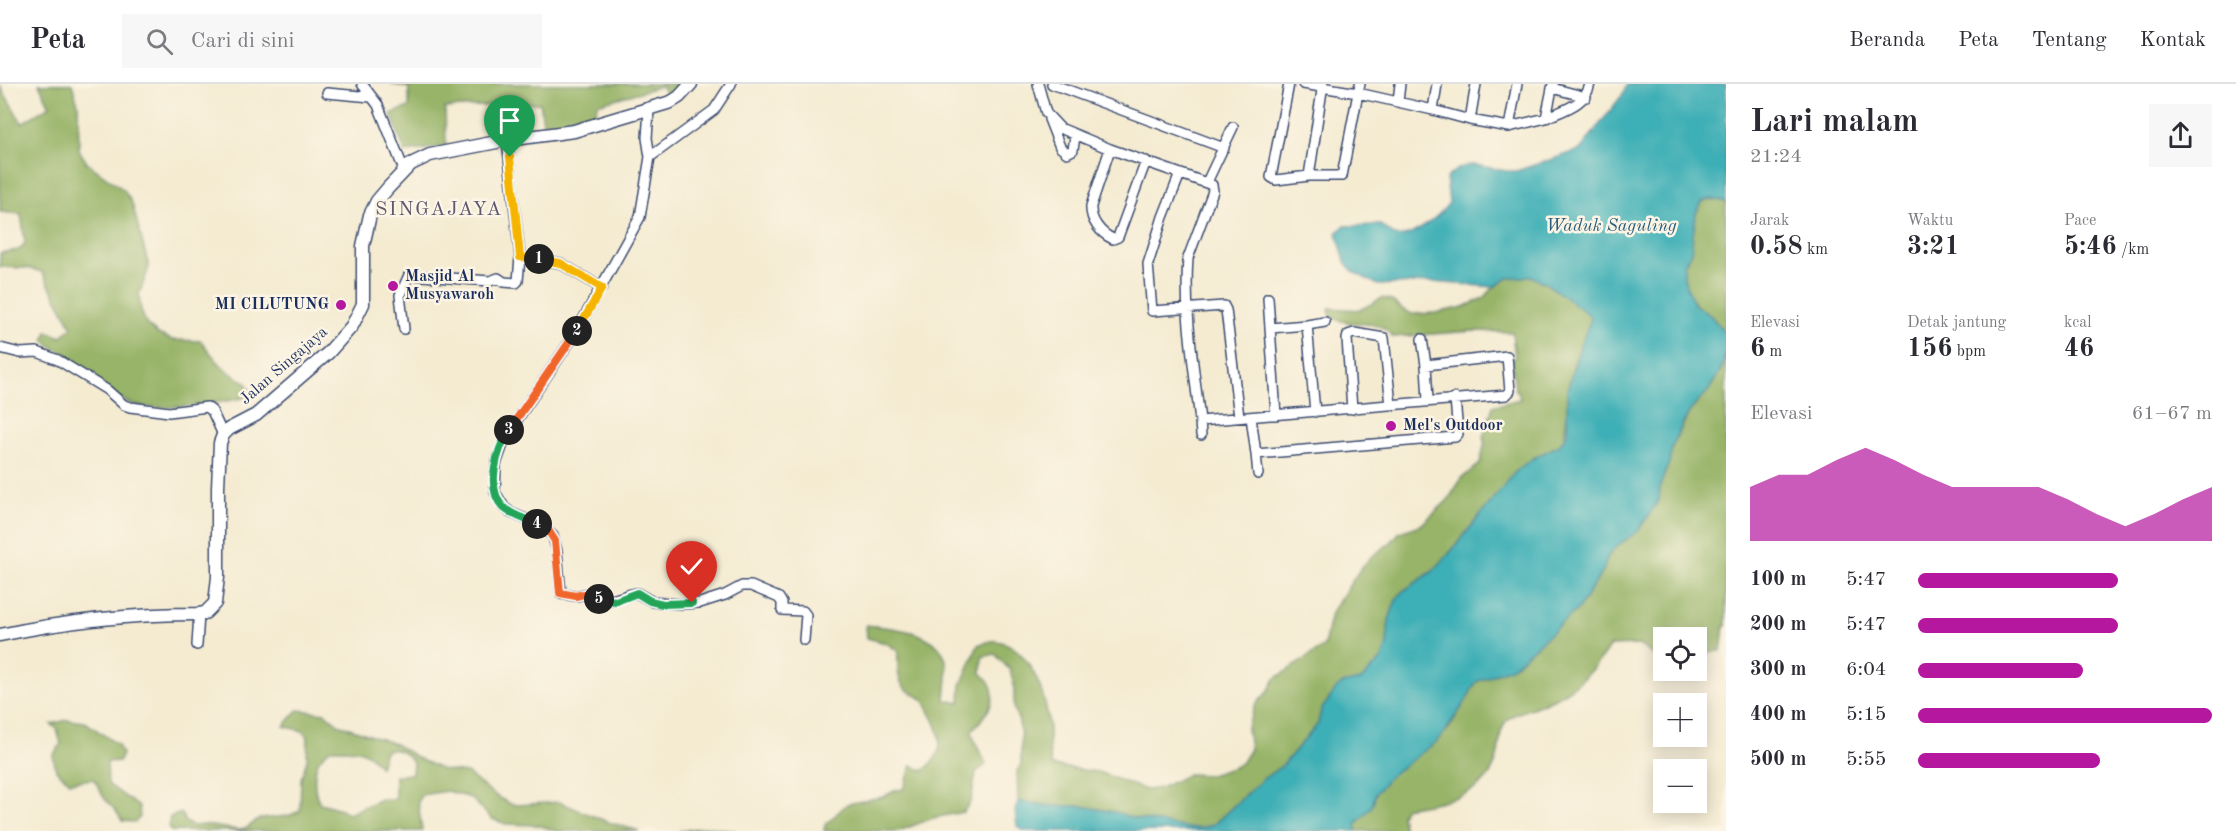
<!DOCTYPE html>
<html lang="id">
<head>
<meta charset="utf-8">
<style>
	body { margin:0; font-family:"Old Standard TT",serif; background:#f7f7f7; color:#2b2b33; height:100vh; display:flex; flex-direction:column; font-size:22px; white-space:nowrap }
	* { box-sizing:border-box; margin:0 }
	p { font-size:20px; color:#7c7c81 }
	.icon { flex:none; width:33px; height:33px; fill:none; stroke:currentColor; stroke-width:2; stroke-linecap:round; stroke-linejoin:round }
	.map { position:relative; flex:1; overflow:hidden }
	.side { display:flex; flex-direction:column; background:#fff; width:510px }
	.side>* { flex:none }
	.controls { position:absolute; left:1653px; top:543px; display:grid; gap:12px }
	.controls a { display:grid; place-items:center; width:54px; height:54px; border-radius:0px; background:#fff; box-shadow:0 3px 15px #0003; font-size:30px }
	.pin { position:absolute; display:grid; place-items:center; width:51px; height:51px; color:#fff; margin:-62px -26px; border-radius:50% 50% 50% 0; rotate:-45deg; box-shadow:0 0 6px #0007 }
	.pin .icon { rotate:45deg }
	.km { position:absolute; width:30px; height:30px; margin:-15px; border-radius:50%; background:#222; color:#fff; font-size:16px; line-height:30px; text-align:center }
	.round { display:grid; place-items:center; flex:none; width:63px; height:63px; border-radius:0px; background:#f7f7f7 }
	.headline { display:flex; align-items:center; justify-content:space-between; height:102px; padding:0 24px }
	h1 { font-size:33px; font-weight:600; line-height:45px }
	.metrics { display:grid; grid-template-columns:repeat(3,1fr); gap:9px; height:102px; padding:6px 24px }
	.metrics div { display:grid; align-content:center }
	.metrics b { font-size:26px; font-weight:600 }
	.metrics small { font-size:16px; font-weight:400 }
	.metrics p { font-size:16px }
	.chart { height:168px; padding:12px 24px }
	.chart p { display:flex; justify-content:space-between }
	.chart svg { width:100%; height:108px; margin-top:6px; fill:#b5179e; opacity:.7 }
	ul { padding:0 24px; list-style:none; font-size:20px }
	li { display:grid; grid-template-columns:96px 72px 1fr; align-items:center; height:45px }
	li i { height:15px; border-radius:8px; background:#b5179e }
	header { display:flex; align-items:center; gap:36px; box-sizing:border-box; height:84px; padding:0 30px; background:#fff; border-bottom:2px solid #e1e1e2 }
	header strong { font-size:28px }
	nav { display:flex; gap:33px; margin-inline-start:auto; font-size:21px }
	.search { width:420px; height:54px; background:#f7f7f7; display:flex; align-items:center; gap:15px; box-sizing:border-box; padding:0 21px; border-radius:0px; color:#7c7c81; font-size:22px }
	main { display:flex; flex:1; min-height:0 }
	.map>svg:first-child { display:block }
</style>
</head>
<body>
<header>
<strong>Peta</strong>
<div class="search"><svg class="icon" aria-label="search" viewBox="0 0 24 24"><circle cx="10" cy="10" r="6"/><path d="M15 15l6 6"/></svg>Cari di sini</div>
<nav><a>Beranda</a><a>Peta</a><a>Tentang</a><a>Kontak</a></nav>
</header>
<main>
<div class="map">
<svg width="1726" height="747" viewBox="0 0 1726 747">
	<rect width="100%" height="100%" fill="#fcf5e5"/>
	<filter id="ink" filterUnits="userSpaceOnUse"><feTurbulence type="fractalNoise" baseFrequency=".0167" numOctaves="2"/><feDisplacementMap in="SourceGraphic" scale="12" xChannelSelector="R" yChannelSelector="G"/><feConvolveMatrix kernelMatrix="1 2 1 2 8 2 1 2 1" color-interpolation-filters="sRGB"/></filter>
	<filter id="wash" filterUnits="userSpaceOnUse"><feTurbulence type="fractalNoise" baseFrequency=".008" numOctaves="4" result="noise"/><feDisplacementMap in="SourceGraphic" scale="24" xChannelSelector="R" yChannelSelector="G"/><feGaussianBlur stdDeviation="1.35" result="paint"/><feColorMatrix in="noise" values="0 0 0 0 0 0 0 0 0 0 0 0 0 0 0 0 0 1.4 0 .05"/><feComposite in="paint" operator="in"/></filter>
	<g filter="url(#wash)">
		<rect width="100%" height="100%" fill="#f4ebd1"/>
		<path fill="#97b467" stroke="#597262" stroke-width="1.5" fill-rule="evenodd" d="M 39,0 L 72,0 L 78,20 L 79,66 L 87,79 L 124,106 L 132,119 L 149,183 L 139,211 L 141,226 L 146,240 L 158,250 L 172,256 L 201,257 C 215,275 225,289 246,298 L 252,312 C 226,318 151,330 129,319 C 108,309 91,291 74,276 C 63,266 56,269 44,256 L 47,247 L 61,253 L 72,243 L 42,188 L 27,184 L 0,183 L 0,169 L 19,166 L 25,159 L 21,130 L 0,128 L 0,2 L 22,39 L 50,22 Z
			M 391,0 L 683,0 L 678,7 L 667,11 L 661,2 L 597,20 L 595,36 L 544,45 L 540,19 L 445,24 L 446,62 L 405,68 L 391,30 L 409,23 L 409,4 Z
			M 1712,115 L 1726,118 L 1726,250 L 1711,232 L 1699,225 L 1690,214 L 1684,194 L 1684,181 L 1688,175 L 1696,129 L 1703,117 Z
			M 1530,192 C 1546,198 1582,221 1592,234 L 1573,282 L 1564,355 L 1559,361 L 1532,375 L 1517,386 L 1448,471 L 1432,488 L 1403,507 L 1396,516 L 1389,536 L 1387,560 L 1382,575 L 1361,596 L 1342,600 L 1321,626 L 1318,640 L 1283,681 L 1263,695 L 1214,740 L 1201,744 L 1188,744 L 1131,734 L 1119,729 L 1081,722 L 1051,722 L 1018,717 L 1017,687 L 1021,680 L 1021,653 L 1019,638 L 1014,624 L 1014,601 L 1010,586 L 995,570 L 982,573 L 981,589 C 1004,609 990,628 972,646 C 972,659 982,668 986,681 L 976,688 L 971,717 L 963,728 L 933,734 L 899,747 L 824,747 L 825,741 L 847,720 L 883,713 L 896,706 L 904,705 L 912,681 L 923,687 C 943,671 944,656 933,634 C 930,629 927,622 924,617 C 918,611 910,609 905,604 C 896,595 898,579 898,567 L 886,559 L 867,554 L 866,541 C 891,544 928,545 943,569 C 950,581 946,602 945,616 L 960,619 L 961,601 L 978,561 C 983,559 990,556 996,557 C 1031,561 1048,616 1049,646 C 1049,659 1048,669 1052,682 L 1098,688 L 1146,706 L 1161,704 L 1188,690 L 1210,691 L 1235,683 L 1242,678 L 1250,665 L 1247,644 L 1256,620 L 1267,609 L 1275,595 L 1324,562 L 1331,529 L 1361,484 L 1371,473 L 1390,459 L 1400,448 L 1421,441 L 1448,416 L 1462,394 L 1480,380 L 1485,358 L 1483,354 L 1493,322 L 1520,315 L 1518,307 L 1515,306 L 1512,275 L 1515,273 L 1512,248 L 1473,247 L 1393,253 C 1381,238 1372,241 1354,239 C 1346,239 1338,236 1331,233 L 1329,224 L 1360,226 L 1382,214 L 1391,216 L 1402,225 L 1412,230 L 1435,229 L 1464,223 L 1484,214 L 1494,203 L 1508,194 Z
			M 1726,267 L 1726,542 L 1724,543 L 1721,567 L 1707,568 L 1699,573 L 1696,595 L 1680,587 L 1696,586 L 1696,554 L 1664,554 L 1663,578 L 1639,561 L 1610,562 C 1591,590 1573,607 1542,620 C 1534,624 1514,629 1508,635 C 1498,645 1501,659 1497,673 C 1488,715 1438,718 1404,724 L 1401,732 L 1404,747 L 1357,747 L 1356,740 L 1372,722 L 1376,709 L 1389,693 L 1448,646 L 1476,598 L 1512,583 L 1579,524 L 1603,487 L 1608,472 L 1617,462 L 1638,447 L 1659,416 L 1660,402 L 1670,376 L 1672,363 L 1690,327 L 1709,306 L 1723,282 Z
			M 298,626 L 325,629 L 338,640 L 395,660 L 421,676 L 443,686 L 467,689 L 490,708 L 508,719 L 517,721 L 559,718 L 608,738 L 639,747 L 557,747 L 537,741 L 506,740 L 492,735 L 471,714 L 447,707 L 421,711 L 418,718 L 422,747 L 171,747 L 169,741 L 170,733 L 181,729 L 185,738 L 193,742 L 205,741 L 238,746 L 245,745 L 259,735 L 288,732 L 300,727 L 301,695 L 307,676 L 308,653 L 303,647 L 284,642 ZM 330,665 C 354,665 365,662 380,683 L 385,667 C 396,662 407,670 413,678 L 412,690 L 395,692 L 395,715 L 381,715 L 348,730 L 341,725 L 320,719 C 313,708 313,687 319,676 C 322,672 327,668 330,665 Z
			M 67,636 L 85,638 L 118,661 L 122,670 L 119,677 L 107,678 L 108,700 L 139,723 L 140,733 L 135,738 L 122,737 C 118,727 109,721 103,712 C 99,706 99,701 93,695 L 70,698 L 56,686 L 53,672 L 61,660 L 57,645 L 51,640 Z
			M 707,743 L 737,747 L 679,747 Z"/>
		<path fill="#3eafb6" stroke="#2c6f8a" stroke-width="1.5" d="M 1627,0 L 1726,0 L 1726,118 L 1712,115 L 1703,117 L 1696,129 L 1691,168 L 1684,181 L 1684,194 L 1694,220 L 1711,232 L 1726,250 L 1723,282 L 1709,306 L 1690,327 L 1683,339 L 1672,363 L 1670,376 L 1660,402 L 1659,416 L 1638,447 L 1617,462 L 1608,472 L 1603,487 L 1579,524 L 1512,583 L 1476,598 L 1463,622 L 1439,656 L 1389,693 L 1376,709 L 1372,722 L 1356,740 L 1357,747 L 1024,747 L 1017,742 L 1015,727 L 1018,717 L 1051,722 L 1081,722 L 1119,729 L 1132,734 L 1188,744 L 1201,744 L 1214,740 L 1263,695 L 1283,681 L 1318,640 L 1321,626 L 1337,604 L 1342,600 L 1361,596 L 1382,575 L 1387,560 L 1389,536 L 1396,516 L 1403,507 L 1432,488 L 1448,471 L 1517,386 L 1532,375 L 1559,361 L 1564,355 L 1567,348 L 1567,306 L 1581,260 L 1591,235 L 1588,230 L 1544,198 L 1530,192 L 1508,194 L 1494,203 L 1432,198 L 1378,201 L 1353,188 L 1345,178 L 1337,149 L 1344,142 L 1381,141 C 1386,145 1391,150 1397,152 C 1413,155 1440,131 1449,119 L 1446,94 C 1474,68 1486,89 1516,87 L 1580,66 L 1623,10 Z"/>
	</g>
	<g filter="url(#ink)">
		<g fill="none" stroke-linecap="round" stroke-linejoin="round">
			<g stroke="#3c4b6f" stroke-width="12">
				<path id="minor" d="M 362,0 L 378,21 L 404,86
					M 1038,0 L 1046,29 L 1060,44 L 1110,65 L 1212,101 L 1213,107 L 1188,174 C 1184,228 1194,283 1200,337 L 1506,311 L 1510,307 L 1507,272 L 1426,281 L 1428,317
					M 1052,0 L 1224,64
					M 1289,0 L 1271,93 L 1276,96 L 1309,92 L 1342,92 L 1358,9 L 1303,0
					M 1360,0 L 1358,9 L 1433,26 L 1470,36 L 1476,0
					M 1552,4 L 1586,13
					M 327,9 L 371,13
					M 1398,18 L 1400,0
					M 649,26 L 647,54 L 650,73 L 640,133 L 575,250 L 506,352 L 496,380 L 495,408 L 504,423 L 511,429 L 542,442 L 553,452 L 557,467 L 561,510 L 577,512 L 584,510 C 611,523 613,513 637,509 L 653,518 L 681,520 L 700,519 L 725,511 L 742,502 L 751,502 L 779,514 L 782,519 L 782,526 L 803,527 L 806,531 L 804,556
					M 1433,26 L 1437,0
					M 1546,34 C 1563,26 1586,21 1590,0
					M 1049,35 L 1060,63 L 1067,69 L 1073,66 L 1075,52
					M 1470,36 L 1509,43 L 1517,0
					M 1509,43 L 1546,34 L 1553,0
					M 1110,65 L 1091,122 C 1090,136 1100,149 1113,155 L 1118,153 L 1146,77
					M 650,73 L 714,26 L 731,0
					M 1180,90 L 1163,133 L 1148,180 L 1152,227 L 1224,222 L 1226,226 L 1239,333
					M 1309,92 L 1323,0
					M 1207,98 L 1233,43
					M 520,173 L 560,179 L 602,204
					M 1268,214 L 1276,331
					M 1307,241 L 1325,238
					M 1270,244 L 1307,241 L 1315,328
					M 404,245 L 400,211 L 409,191 L 490,197 L 498,194 L 504,198 L 516,199 L 518,197 L 520,173 L 507,56
					M 1422,255 L 1426,281
					M 0,264 L 20,269 L 37,268 L 58,276 L 107,306 L 124,321 L 130,323 L 169,328 L 207,323 L 212,327 L 223,351
					M 1352,325 L 1347,255 L 1348,251 L 1354,249 L 1384,254 L 1391,321
					M 1251,333 L 1256,370 L 1455,353 L 1458,350 L 1455,314
					M 1200,337 L 1201,351
					M 1256,370 L 1258,390
					M 197,561 L 199,530"/>
			</g>
			<g stroke="#3c4b6f" stroke-width="15">
				<path id="tertiary" d="M 0,551 C 66,537 131,530 199,530 L 205,529 L 215,519 L 218,493 L 218,403 L 220,359 L 223,351 L 229,345 L 256,331 L 328,269 L 352,242 L 363,220 L 363,162 L 370,131 L 377,117 L 388,104 L 411,80 L 430,71 L 507,56 L 574,47 L 671,18 L 679,13 L 691,0"/>
			</g>
			<use href="#minor" stroke="#fff" stroke-width="9"/>
			<use href="#tertiary" stroke="#fff" stroke-width="12"/>
		</g>
	</g>
	<g fill="none" stroke-linecap="round" stroke-linejoin="round" filter="url(#ink)">
		<g stroke="#fff" stroke-width="12">
			<path id="split-1" d="M 510,73 L 520,173 L 539,175"/>
		</g>
		<g stroke="#fff" stroke-width="12">
			<path id="split-2" d="M 539,175 L 560,179 L 602,204 L 577,247"/>
		</g>
		<g stroke="#fff" stroke-width="12">
			<path id="split-3" d="M 509,346 L 577,247"/>
		</g>
		<g stroke="#fff" stroke-width="12">
			<path id="split-4" d="M 509,346 C 497,366 485,404 503,423 C 512,432 526,435 537,440"/>
		</g>
		<g stroke="#fff" stroke-width="12">
			<path id="split-5" d="M 537,440 L 548,446 L 555,457 L 560,509 L 576,512 L 584,510 L 599,515"/>
		</g>
		<g stroke="#fff" stroke-width="12">
			<path id="split-6" d="M 599,515 L 616,517 L 637,509 L 650,517 L 663,520 L 692,519"/>
		</g>
		<use href="#split-1" stroke="#f5b400" stroke-width="8"/>
		<use href="#split-2" stroke="#f5b400" stroke-width="8"/>
		<use href="#split-3" stroke="#f0652b" stroke-width="8"/>
		<use href="#split-4" stroke="#22a559" stroke-width="8"/>
		<use href="#split-5" stroke="#f0652b" stroke-width="8"/>
		<use href="#split-6" stroke="#22a559" stroke-width="8"/>
	</g>
	<g fill="#b5179e" stroke="#fcf5e5" stroke-width="2">
		<circle cx="393" cy="202" r="6"/>
		<circle cx="341" cy="221" r="6"/>
		<circle cx="1391" cy="342" r="6"/>
	</g>
	<g text-anchor="middle" dominant-baseline="central" stroke-width="5" stroke-linejoin="round" paint-order="stroke">
		<g font-size="16" font-weight="bold" fill="#1b2f5e" stroke="#fcf5e5" text-anchor="start">
			<text x="405" y="193">Masjid Al<tspan x="405" dy="18">Musyawaroh</tspan></text>
			<text x="329" y="221" text-anchor="end">MI CILUTUNG</text>
			<text x="1403" y="342">Mel's Outdoor</text>
		</g>
		<g font-size="16" fill="#1b2f5e" stroke="#fcf5e5">
			<text transform="translate(284 282) rotate(-41)">Jalan Singajaya</text>
		</g>
		<g font-size="18" font-style="italic" fill="#275c7d" stroke="#fcf5e5">
			<text x="1611" y="142">Waduk Saguling</text>
		</g>
		<g font-size="20" letter-spacing="1.5" fill="#605771" stroke="#fcf5e5">
			<text x="439" y="126">SINGAJAYA</text>
		</g>
	</g>
</svg>
<div class="controls">
<a><svg class="icon" aria-label="locate" viewBox="0 0 24 24"><circle cx="12" cy="12" r="6"/><path d="M12 2v4M12 18v4M2 12h4M18 12h4"/></svg></a>
<a>+</a>
<a>−</a>
</div>
<div class="pin" style="left:510px;top:73px;background:#1e9e55"><svg class="icon" aria-label="arrive" viewBox="0 0 24 24"><path d="M6 21V4h12l-3 4 3 4H6"/></svg></div>
<div class="pin" style="left:692px;top:519px;background:#d93025"><svg class="icon" aria-label="check" viewBox="0 0 24 24"><path d="M5 12l5 5 9-10"/></svg></div>
<b class="km" style="left:539px;top:175px">1</b>
<b class="km" style="left:577px;top:247px">2</b>
<b class="km" style="left:509px;top:346px">3</b>
<b class="km" style="left:537px;top:440px">4</b>
<b class="km" style="left:599px;top:515px">5</b>
</div>
<section class="side">
<div class="headline"><div><h1>Lari malam</h1><p>21:24</p></div><a class="round"><svg class="icon" aria-label="share" viewBox="0 0 24 24"><path d="M12 15V3M7 8l5-5 5 5M5 13v7h14v-7"/></svg></a></div>
<div class="metrics">
<div><p>Jarak</p><b>0.58<small> km</small></b></div>
<div><p>Waktu</p><b>3:21</b></div>
<div><p>Pace</p><b>5:46<small> /km</small></b></div>
</div>
<div class="metrics">
<div><p>Elevasi</p><b>6<small> m</small></b></div>
<div><p>Detak jantung</p><b>156<small> bpm</small></b></div>
<div><p>kcal</p><b>46</b></div>
</div>
<div class="chart"><p><span>Elevasi</span>61–67 m</p>
<svg viewBox="0 0 160 44" preserveAspectRatio="none"><path d="M0 44V22L10 17L20 17L30 11L40 6L50 11L60 17L70 22L80 22L90 22L100 22L110 27L120 33L130 38L140 33L150 27L160 22V44z"/></svg>
</div>
<ul>
<li><b>100 m</b>5:47<i style="width:68%"></i></li>
<li><b>200 m</b>5:47<i style="width:68%"></i></li>
<li><b>300 m</b>6:04<i style="width:56%"></i></li>
<li><b>400 m</b>5:15<i style="width:100%"></i></li>
<li><b>500 m</b>5:55<i style="width:62%"></i></li>
</ul>
</section>
</main>
</body>
</html>
